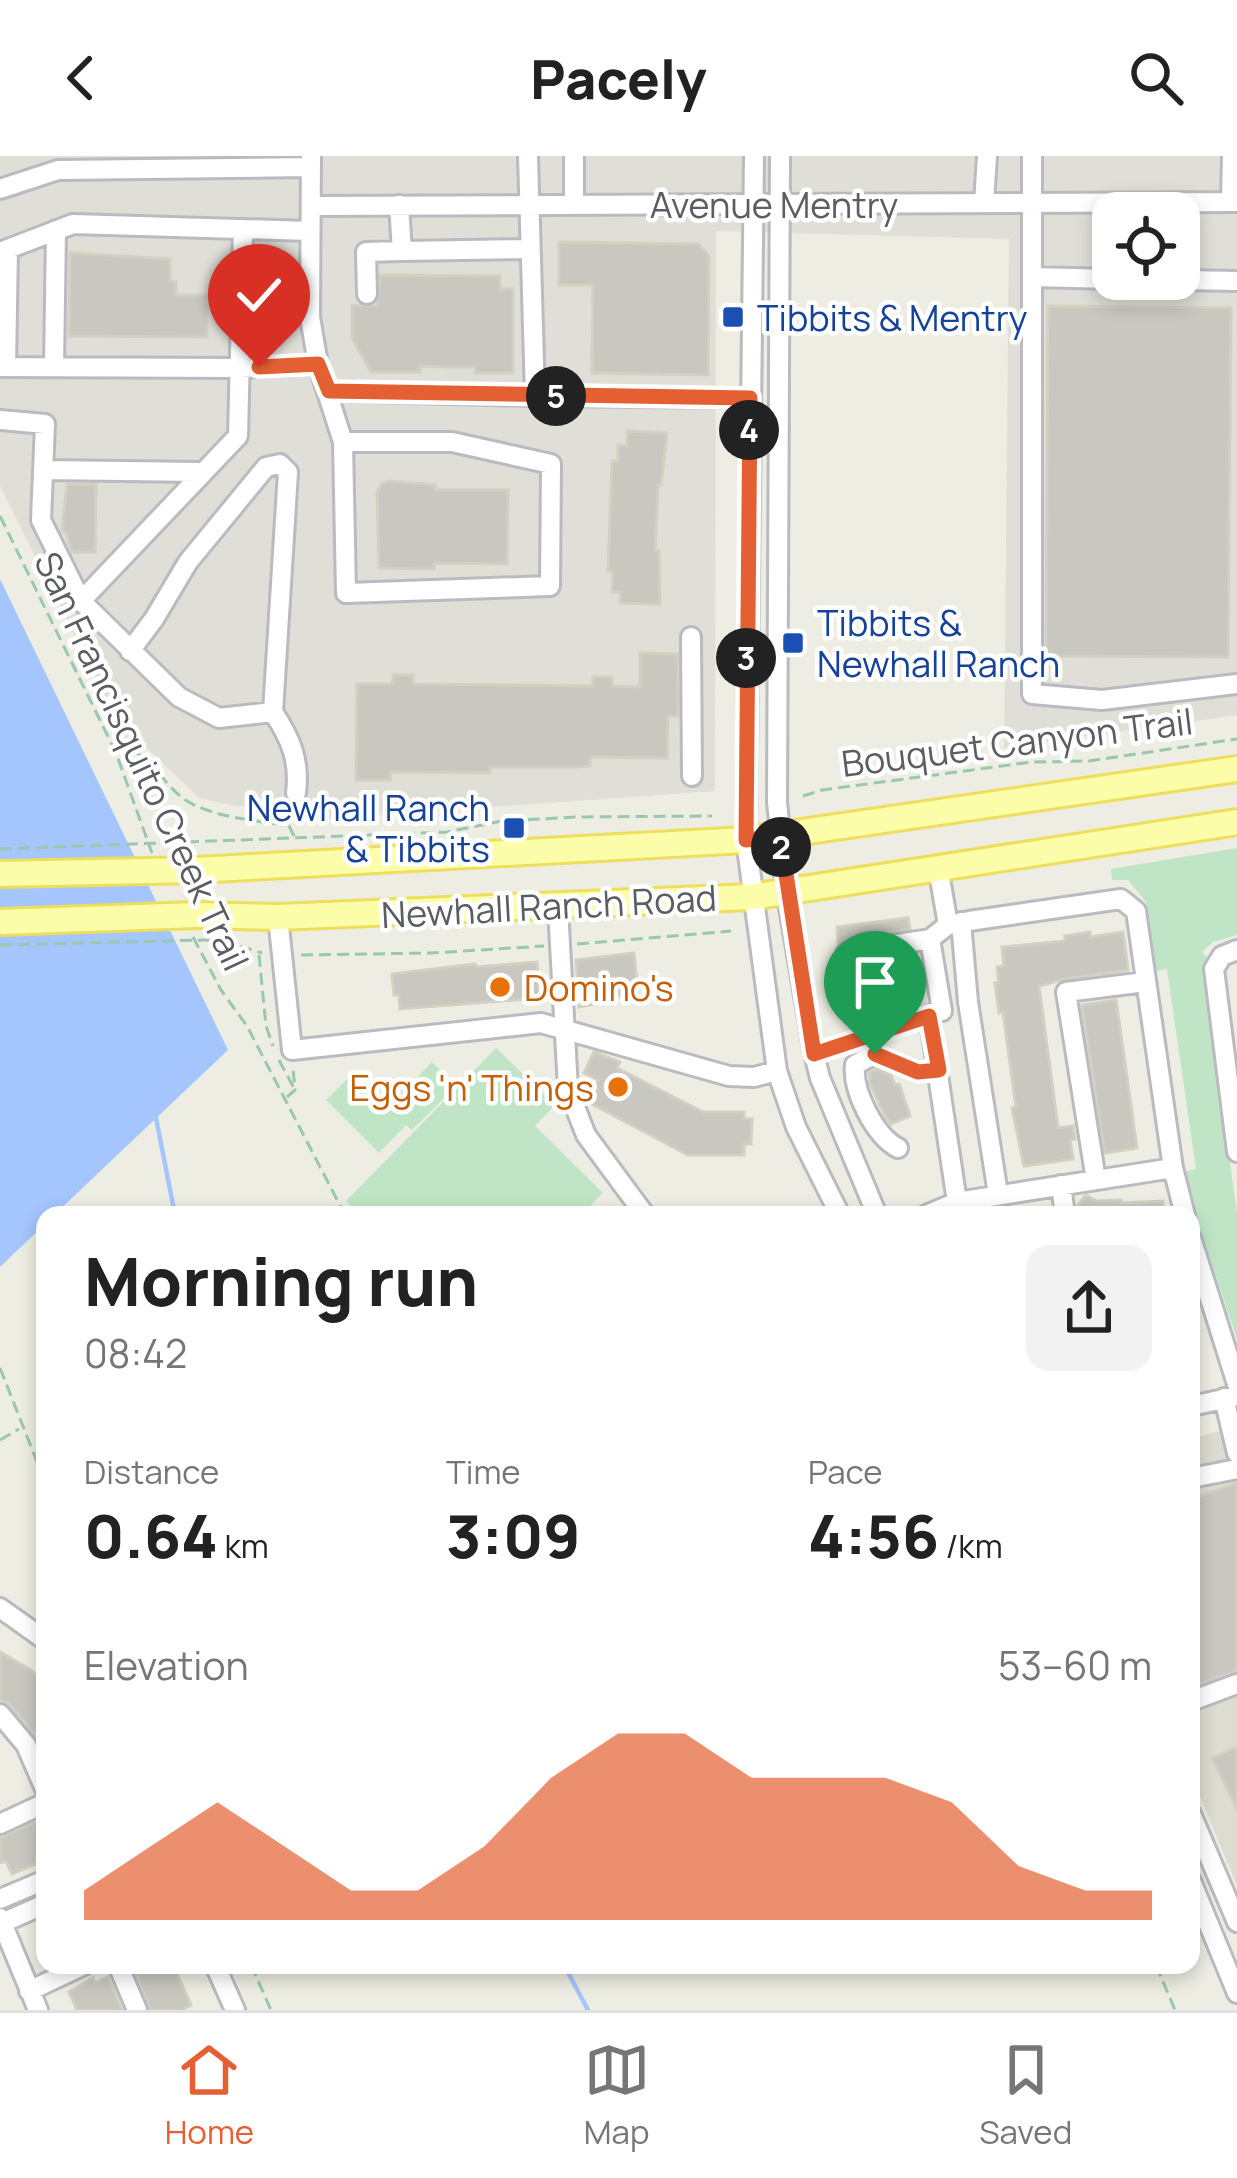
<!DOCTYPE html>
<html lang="en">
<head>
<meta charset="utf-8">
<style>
	body { margin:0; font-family:Manrope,sans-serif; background:#f2f2f2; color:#222; height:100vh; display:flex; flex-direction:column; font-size:45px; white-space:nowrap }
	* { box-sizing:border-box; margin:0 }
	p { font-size:39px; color:#767676 }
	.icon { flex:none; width:66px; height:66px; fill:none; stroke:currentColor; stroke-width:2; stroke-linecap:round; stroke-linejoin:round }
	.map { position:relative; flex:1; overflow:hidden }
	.sheet { position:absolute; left:36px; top:1050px; width:1164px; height:768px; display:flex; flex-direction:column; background:#fff; border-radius:24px; box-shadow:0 6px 18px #0003 }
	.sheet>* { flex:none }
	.controls { position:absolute; left:1092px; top:36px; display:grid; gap:24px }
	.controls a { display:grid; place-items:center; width:108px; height:108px; border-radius:24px; background:#fff; box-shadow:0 6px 18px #0003; font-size:60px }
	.pin { position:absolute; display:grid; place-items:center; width:102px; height:102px; color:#fff; margin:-123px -51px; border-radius:50% 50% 50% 0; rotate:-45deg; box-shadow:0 0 12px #0007 }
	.pin .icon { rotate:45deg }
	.km { position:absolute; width:60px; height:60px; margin:-30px; border-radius:50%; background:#222; color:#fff; font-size:33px; line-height:60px; text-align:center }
	.round { display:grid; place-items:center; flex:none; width:126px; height:126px; border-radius:24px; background:#f2f2f2 }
	.overview { display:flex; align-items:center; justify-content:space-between; height:204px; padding:0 48px }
	h1 { font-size:66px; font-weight:800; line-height:90px }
	.figures { display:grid; grid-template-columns:repeat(3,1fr); gap:18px; height:204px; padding:12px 48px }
	.figures div { display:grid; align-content:center }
	.figures b { font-size:60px; font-weight:800 }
	.figures small { font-size:33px; font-weight:400 }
	.figures p { font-size:33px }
	.chart { height:336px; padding:24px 48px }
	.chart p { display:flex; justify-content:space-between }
	.chart svg { width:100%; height:216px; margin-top:12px; fill:#e46032; opacity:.7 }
	header { display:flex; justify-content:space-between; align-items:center; height:156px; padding:0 48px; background:#fff; font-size:54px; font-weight:800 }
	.dock { display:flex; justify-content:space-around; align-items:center; height:168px; border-top:3px solid #e0e0e0; background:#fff; font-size:33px; color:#767676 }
	.dock a { display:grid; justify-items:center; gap:6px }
	.dock .selected { color:#e46032 }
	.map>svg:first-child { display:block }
</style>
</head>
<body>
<header><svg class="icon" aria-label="back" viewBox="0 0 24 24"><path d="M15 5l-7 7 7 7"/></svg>Pacely<svg class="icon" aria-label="search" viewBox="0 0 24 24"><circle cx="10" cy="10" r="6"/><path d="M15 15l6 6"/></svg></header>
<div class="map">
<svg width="1237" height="1854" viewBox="0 0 1237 1854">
	<rect width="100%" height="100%" fill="#edede3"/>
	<path fill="#dfded7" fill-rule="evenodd" d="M 0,0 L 1237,0 L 1237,559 L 1004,592 L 1009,83 L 716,75 L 715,635 L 322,663 L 321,649 L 236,650 L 199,642 L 148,593 L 126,582 L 0,330 ZM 1113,57 L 1179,57 L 1179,123 L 1113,123 Z"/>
	<path fill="#dddcd1" d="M 1237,1270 L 1237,1730 L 1191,1618 L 1191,1283 Z"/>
	<path fill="#c0e5c6" d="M 1237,692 L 1237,779 L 1213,786 L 1202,796 L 1209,802 L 1204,812 L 1208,846 L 1237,1058 L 1237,1183 L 1181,1017 L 1196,1013 L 1167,813 L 1153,815 L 1146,746 L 1128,724 L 1112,724 L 1111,713 Z
		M 496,892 L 555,949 L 535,970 L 603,1037 L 590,1050 L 599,1059 L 360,1059 L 346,1045 Z
		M 432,906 L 456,930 L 412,974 L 406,969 L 379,997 L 326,944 L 353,917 L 388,951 Z"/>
	<path fill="#a4c6fd" d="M 0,423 L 228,894 L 54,1059 L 45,1059 L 45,1068 L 0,1111 Z"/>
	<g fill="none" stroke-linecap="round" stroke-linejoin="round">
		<path stroke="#a4c6fd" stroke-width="4.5" d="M 155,957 L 175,1059
			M 564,1809 L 588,1854"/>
	</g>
	<path fill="#c8c7c0" stroke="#d2d0c1" stroke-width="3" d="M 559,86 L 698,88 L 709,100 L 708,219 L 592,217 L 593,129 L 559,129 Z
		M 70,97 L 170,103 L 170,126 L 176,126 L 176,139 L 207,139 L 207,181 L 69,180 Z
		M 380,119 L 500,120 L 500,133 L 513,133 L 513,217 L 475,217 L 475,211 L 446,211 L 420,210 L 420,216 L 371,216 L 352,182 L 352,149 L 377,150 Z
		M 1048,150 L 1231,152 L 1228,501 L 1046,500 Z
		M 627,275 L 667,277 L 661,329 L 658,329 L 655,395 L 659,395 L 660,448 L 620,447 L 621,436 L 612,436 L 613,416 L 608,415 L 612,305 L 618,305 L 618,289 L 627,290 Z
		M 389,325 L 435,329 L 435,334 L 508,334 L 507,408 L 434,407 L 434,413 L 379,412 L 377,336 L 382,328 Z
		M 67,328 L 96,328 L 95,396 L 72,396 L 66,376 L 62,376 Z
		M 640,497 L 678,498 L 678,560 L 668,560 L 667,602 L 590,601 L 590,610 L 579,611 L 490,611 L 490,617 L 390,616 L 390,624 L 356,624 L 357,528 L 393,528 L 393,519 L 413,519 L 413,528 L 593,530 L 593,521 L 612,521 L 612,530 L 640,531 Z
		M 908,762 L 910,773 L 838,786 L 837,771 Z
		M 1090,776 L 1090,781 L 1123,776 L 1128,814 L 1064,823 L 1039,830 L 1058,972 L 1073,970 L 1075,983 L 1070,984 L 1073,1003 L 1024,1010 L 1012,952 L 1016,951 L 1003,856 L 999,857 L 995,827 L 999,827 L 997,811 L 1004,810 L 1002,791 L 1065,785 L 1065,780 Z
		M 634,797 L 638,838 L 612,841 L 612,845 L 579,851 L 576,804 Z
		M 537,806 L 540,842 L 400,853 L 399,839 L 394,839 L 392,818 L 475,808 L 476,811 Z
		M 908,815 L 913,850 L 873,856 L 866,821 Z
		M 1116,844 L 1137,992 L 1105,997 L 1082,849 Z
		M 594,896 L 620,906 L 617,912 L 703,956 L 744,956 L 744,963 L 752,963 L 751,988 L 744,988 L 744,999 L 688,999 L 590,947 L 598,924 L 584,917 Z
		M 876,913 L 891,919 L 895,929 L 899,928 L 910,960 L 891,968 L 885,960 L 870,928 L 869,917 Z
		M 1086,1039 L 1096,1045 L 1121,1044 L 1121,1047 L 1163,1045 L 1163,1059 L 1078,1059 L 1077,1050 Z
		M 1237,1327 L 1237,1515 L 1199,1528 L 1191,1506 L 1191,1343 Z
		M 0,1496 L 31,1514 L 45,1528 L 45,1599 L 36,1580 L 10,1549 L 0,1543 Z
		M 1237,1591 L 1237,1653 L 1212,1602 Z
		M 45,1662 L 45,1704 L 12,1718 L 6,1705 L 0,1707 L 0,1681 Z
		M 133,1809 L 173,1809 L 191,1849 L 181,1854 L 150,1854 Z
		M 108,1821 L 122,1854 L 77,1854 L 69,1836 L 93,1822 L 95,1827 Z"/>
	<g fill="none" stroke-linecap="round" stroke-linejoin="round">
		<g stroke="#babbc1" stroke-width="24">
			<path id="minor" d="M 311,0 L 310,161 L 318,208 L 343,286 L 346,437 L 550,430 L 551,308 L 452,286 L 343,286
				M 528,0 L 535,240 L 750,242
				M 574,0 L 574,49
				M 754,0 L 746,684 L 777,915 L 796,971 L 840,1059
				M 780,0 L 777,646 L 786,734 L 814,898 L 820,922 L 877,1059
				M 1032,0 L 1032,538 L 1102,544 L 1237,528
				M 0,33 L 58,14 L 311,11
				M 1231,46 L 1232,0
				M 984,47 L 987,0
				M 399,49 L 402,95 L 529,93
				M 311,50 L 1237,46
				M 0,96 L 73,68 L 309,75
				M 1033,121 L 1113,123
				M 1132,123 L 1237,125
				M 367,138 L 366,96 L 402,95
				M 0,211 L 239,212 L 318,208
				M 6,211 L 8,93
				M 54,211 L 56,74
				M 329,235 L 535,240
				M 0,264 L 45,268 L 41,364 L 81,445 L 179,541 L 219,562 L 273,556 L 288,316 L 280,308 L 266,311 L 188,406 L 154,463 L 130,495
				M 43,314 L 200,316
				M 81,445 L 238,280 L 243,73
				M 691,481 L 692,620
				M 273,556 C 291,583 300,605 296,637
				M 938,711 L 948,769
				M 558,752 L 568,933 L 586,979 L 645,1059
				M 278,761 L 292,894 L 541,867 L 729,920 L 754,921 L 777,915
				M 961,766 L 968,846 L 998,1038
				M 930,783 L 948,769 L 969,765 L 1121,743 L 1136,755 L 1173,1012 L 1185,1059
				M 1237,794 L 1222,800 L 1214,813 L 1237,996
				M 929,859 L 957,1046
				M 865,882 L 847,796 L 930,783 L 942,855
				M 814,898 L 941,855
				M 898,992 C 875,980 852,935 855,909 L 875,898 L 918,916 L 939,914
				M 1096,1024 L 1066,836 L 1145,826
				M 1061,1029 L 1065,1059
				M 926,1059 L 957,1046 L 1173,1012
				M 1191,1082 L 1237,1228
				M 1224,1242 L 1237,1297
				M 1191,1250 L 1233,1241
				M 1191,1322 L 1237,1313
				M 0,1452 L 45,1484
				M 1191,1545 L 1237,1528
				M 0,1558 L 26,1589 L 45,1633
				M 1191,1658 L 1237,1766
				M 0,1668 L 45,1647
				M 1191,1725 L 1237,1837
				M 0,1743 L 45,1724
				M 0,1762 L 38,1854
				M 2,1767 L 45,1748
				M 118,1809 L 137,1854
				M 215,1809 L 235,1854
				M 29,1835 L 84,1809"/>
		</g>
		<g stroke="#eddf5c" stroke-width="30">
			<path id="major" d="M 195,714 L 746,684 L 1237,613
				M 196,759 L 278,761 L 751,741 L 1237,666"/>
		</g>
		<path stroke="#9ac7b0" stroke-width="3" stroke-dasharray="12 6" stroke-linecap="butt" d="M 0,360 L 116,597 L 152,697
			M 116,597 L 125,592 C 150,598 163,628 184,643 C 212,662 256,664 289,670 L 294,680
			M 803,640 L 822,634 L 1032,606 L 1089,605 L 1237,583
			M 187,686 L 447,676 L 502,665 L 576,661 L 712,660
			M 193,781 L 221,834 L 247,870 L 345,1059
			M 205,784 L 223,785 L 262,797
			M 577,788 L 731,775
			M 259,799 L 266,870 L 273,890
			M 301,799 L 431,797 L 544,790
			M 279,904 L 295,934
			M 287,941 L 295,934 L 293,912
			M 0,1212 L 45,1326
			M 0,1284 L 19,1273
			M 251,1809 L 271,1854
			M 1156,1809 L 1175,1854"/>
		<use href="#minor" stroke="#fff" stroke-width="18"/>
		<use href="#major" stroke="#fbfda8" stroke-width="24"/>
		<g stroke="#eddf5c" stroke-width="30" stroke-linecap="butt">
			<path id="major-bridge" d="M 0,718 L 195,714
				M 0,766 L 196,759"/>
		</g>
		<path stroke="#9ac7b0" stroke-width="3" stroke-dasharray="12 6" stroke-linecap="butt" d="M 0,693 L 187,686
			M 0,789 L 205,784"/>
		<use href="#major-bridge" stroke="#fbfda8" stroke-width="24"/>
	</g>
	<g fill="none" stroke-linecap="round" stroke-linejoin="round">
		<g stroke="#fff" stroke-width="24">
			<path id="route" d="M 259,211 L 318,208 L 329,235 L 750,242 L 746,684 L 780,680 L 814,898 L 929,860 L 939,914 L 918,916 L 875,898"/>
		</g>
		<use href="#route" stroke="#e46032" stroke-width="15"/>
	</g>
	<g fill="#1a4fb4" stroke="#fff" stroke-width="4.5">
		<rect x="721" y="149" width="24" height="24" rx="6"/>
		<rect x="781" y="475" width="24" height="24" rx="6"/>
		<rect x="502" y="660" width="24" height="24" rx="6"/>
	</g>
	<g fill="#e8710a" stroke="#fff" stroke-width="4.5">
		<circle cx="500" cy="831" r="12"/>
		<circle cx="618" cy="931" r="12"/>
	</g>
	<g text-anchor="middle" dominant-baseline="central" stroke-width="9" stroke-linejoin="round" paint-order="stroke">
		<g font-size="36" fill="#5b5d63" stroke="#fff">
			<text x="774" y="48">Avenue Mentry</text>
			<text transform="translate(1017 586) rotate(-7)">Bouquet Canyon Trail</text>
			<text transform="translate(142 605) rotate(65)">San Francisquito Creek Trail</text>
			<text transform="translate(549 750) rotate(-3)">Newhall Ranch Road</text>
		</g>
		<g font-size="36" fill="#164399" stroke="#fff" text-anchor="start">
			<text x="757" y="161">Tibbits &amp; Mentry</text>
			<text x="817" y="466">Tibbits &amp;<tspan x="817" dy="41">Newhall Ranch</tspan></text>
			<text x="490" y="651" text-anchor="end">Newhall Ranch<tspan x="490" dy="41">&amp; Tibbits</tspan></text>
		</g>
		<g font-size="36" fill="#c56008" stroke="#fff" text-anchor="start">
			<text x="524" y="831">Domino's</text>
			<text x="594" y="931" text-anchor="end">Eggs 'n' Things</text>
		</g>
	</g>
</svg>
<div class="controls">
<a><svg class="icon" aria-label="locate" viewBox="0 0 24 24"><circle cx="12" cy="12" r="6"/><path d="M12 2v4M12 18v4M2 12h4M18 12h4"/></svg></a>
</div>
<div class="pin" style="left:875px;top:898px;background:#1e9e55"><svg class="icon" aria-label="arrive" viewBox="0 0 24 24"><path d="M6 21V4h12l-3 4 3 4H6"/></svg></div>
<div class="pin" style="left:259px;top:211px;background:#d93025"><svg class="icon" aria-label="check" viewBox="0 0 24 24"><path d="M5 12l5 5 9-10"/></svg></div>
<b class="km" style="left:781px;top:691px">2</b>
<b class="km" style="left:746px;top:502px">3</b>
<b class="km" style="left:749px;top:274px">4</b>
<b class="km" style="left:556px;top:240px">5</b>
<section class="sheet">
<div class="overview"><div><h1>Morning run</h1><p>08:42</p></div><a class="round"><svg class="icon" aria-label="share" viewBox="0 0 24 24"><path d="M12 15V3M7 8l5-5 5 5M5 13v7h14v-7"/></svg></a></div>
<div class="figures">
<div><p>Distance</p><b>0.64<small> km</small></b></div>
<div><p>Time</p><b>3:09</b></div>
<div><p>Pace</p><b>4:56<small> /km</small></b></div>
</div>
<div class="chart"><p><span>Elevation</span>53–60 m</p>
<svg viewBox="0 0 160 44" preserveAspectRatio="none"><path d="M0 44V38L10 29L20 20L30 29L40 38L50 38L60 29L70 15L80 6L90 6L100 15L110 15L120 15L130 20L140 33L150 38L160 38V44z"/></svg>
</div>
</section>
</div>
<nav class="dock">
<a class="selected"><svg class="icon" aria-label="home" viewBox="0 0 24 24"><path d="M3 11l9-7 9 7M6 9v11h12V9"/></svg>Home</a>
<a><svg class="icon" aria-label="map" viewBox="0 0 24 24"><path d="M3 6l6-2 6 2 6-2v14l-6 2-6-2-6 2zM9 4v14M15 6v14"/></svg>Map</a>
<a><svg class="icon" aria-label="saved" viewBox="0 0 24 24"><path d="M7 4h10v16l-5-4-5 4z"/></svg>Saved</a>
</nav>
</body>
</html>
